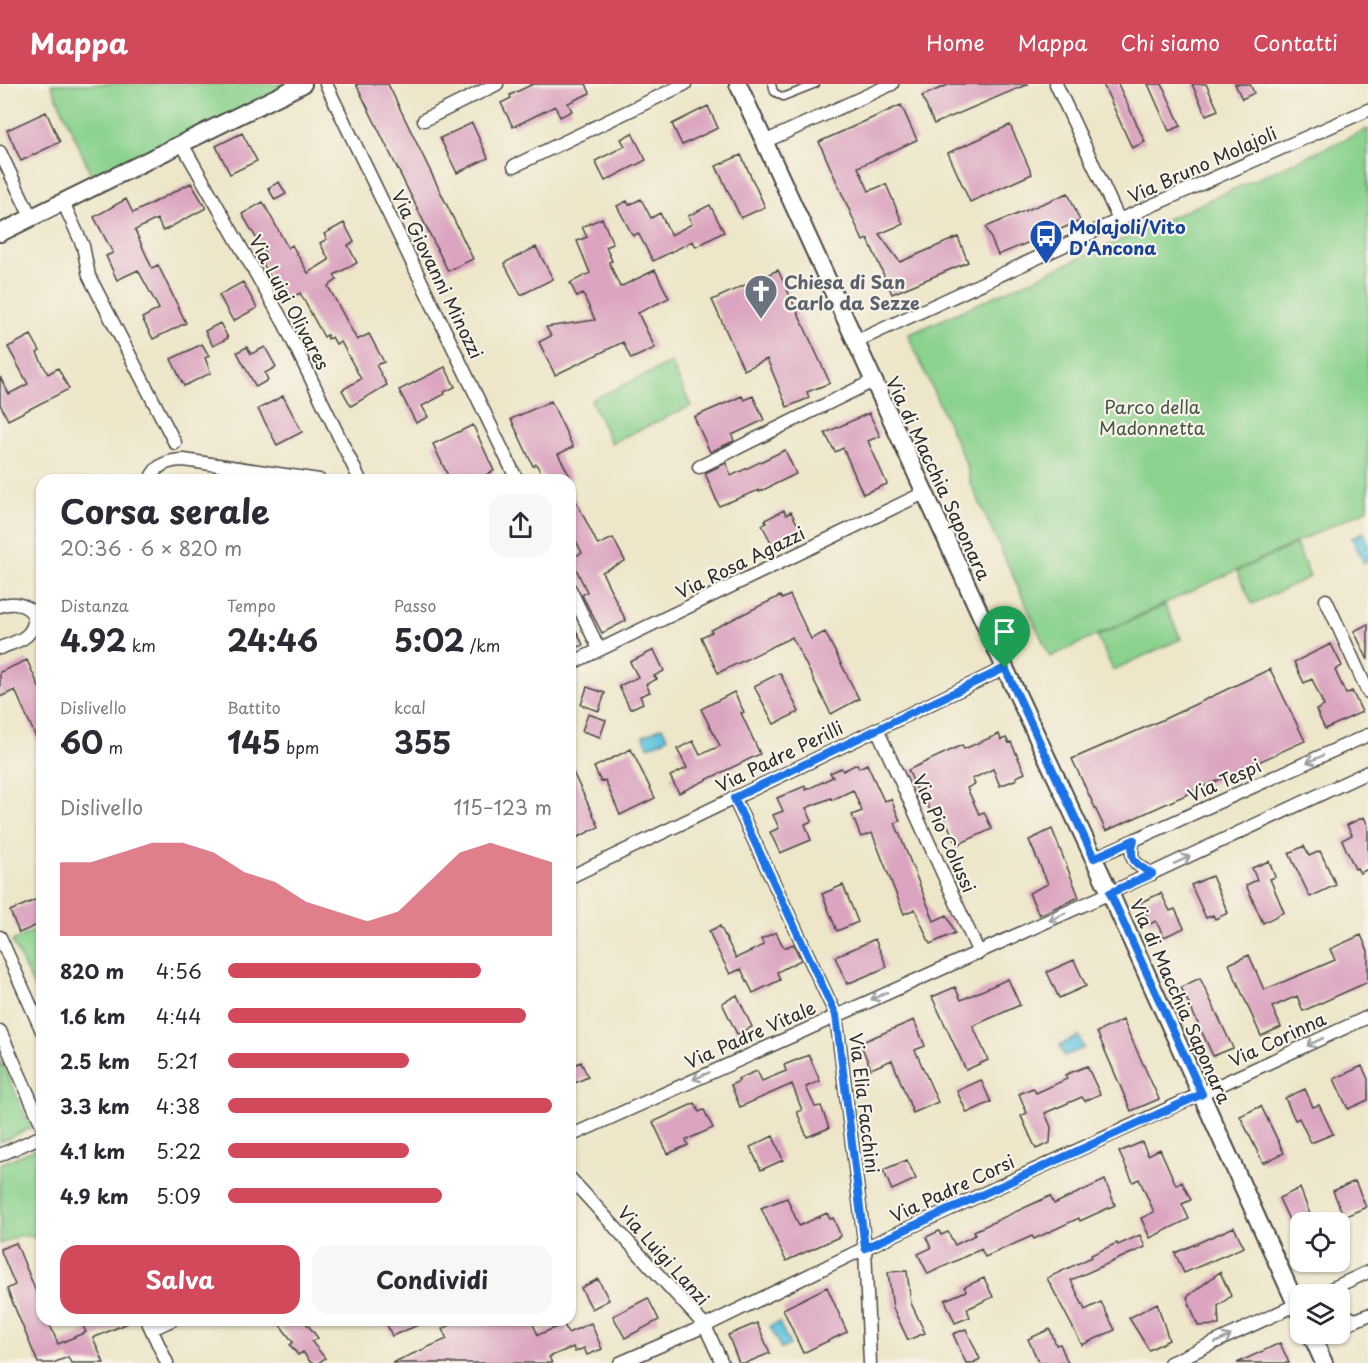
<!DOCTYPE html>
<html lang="it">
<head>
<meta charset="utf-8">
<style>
	body { margin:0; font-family:"Playpen Sans",sans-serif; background:#f7f7f7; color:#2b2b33; height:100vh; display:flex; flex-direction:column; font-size:22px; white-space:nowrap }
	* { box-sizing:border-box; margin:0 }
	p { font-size:20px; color:#7c7c81 }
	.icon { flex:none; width:33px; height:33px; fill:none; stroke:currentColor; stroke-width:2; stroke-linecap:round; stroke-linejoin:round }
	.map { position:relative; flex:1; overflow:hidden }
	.panel { position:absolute; left:36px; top:390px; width:540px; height:852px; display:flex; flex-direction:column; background:#fff; border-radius:18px; box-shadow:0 2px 4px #0004 }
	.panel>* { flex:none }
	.buttons { position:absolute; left:1290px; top:1128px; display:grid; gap:12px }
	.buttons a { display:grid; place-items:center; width:60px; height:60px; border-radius:12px; background:#fff; box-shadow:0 2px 4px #0004; font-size:30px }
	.pin { position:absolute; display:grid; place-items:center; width:51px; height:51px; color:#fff; margin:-62px -26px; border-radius:50% 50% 50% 0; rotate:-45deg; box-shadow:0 0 6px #0007 }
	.pin .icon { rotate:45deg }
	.round { display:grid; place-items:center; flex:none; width:63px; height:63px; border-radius:18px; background:#f7f7f7 }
	.overview { display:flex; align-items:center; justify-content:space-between; height:102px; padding:0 24px }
	h1 { font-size:33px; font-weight:700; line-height:45px }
	.figures { display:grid; grid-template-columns:repeat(3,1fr); gap:9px; height:102px; padding:6px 24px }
	.figures div { display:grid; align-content:center }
	.figures b { font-size:30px; font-weight:700 }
	.figures small { font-size:16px; font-weight:400 }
	.figures p { font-size:16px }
	.chart { height:168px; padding:12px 24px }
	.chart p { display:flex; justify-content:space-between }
	.chart svg { width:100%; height:108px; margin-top:6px; fill:#d1495b; opacity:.7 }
	.action { display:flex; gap:12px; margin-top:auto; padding:12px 24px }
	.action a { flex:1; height:69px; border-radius:18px; background:#d1495b; color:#fff; font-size:24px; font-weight:700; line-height:69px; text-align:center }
	.action a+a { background:#f7f7f7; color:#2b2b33 }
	ul { padding:0 24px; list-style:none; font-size:20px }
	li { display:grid; grid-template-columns:96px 72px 1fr; align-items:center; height:45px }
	li i { height:15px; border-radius:8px; background:#d1495b }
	header { display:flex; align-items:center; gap:36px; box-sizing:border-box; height:84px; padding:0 30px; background:#d1495b; color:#fff }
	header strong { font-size:28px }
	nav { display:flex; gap:33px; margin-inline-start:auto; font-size:21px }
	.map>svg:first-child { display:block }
</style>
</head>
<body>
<header>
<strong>Mappa</strong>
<nav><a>Home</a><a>Mappa</a><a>Chi siamo</a><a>Contatti</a></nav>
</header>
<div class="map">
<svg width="1368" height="1279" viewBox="0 0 1368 1279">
	<rect width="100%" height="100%" fill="#f7f3e8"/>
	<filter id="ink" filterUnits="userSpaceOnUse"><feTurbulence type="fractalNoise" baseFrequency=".0167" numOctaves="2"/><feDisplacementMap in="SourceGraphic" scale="12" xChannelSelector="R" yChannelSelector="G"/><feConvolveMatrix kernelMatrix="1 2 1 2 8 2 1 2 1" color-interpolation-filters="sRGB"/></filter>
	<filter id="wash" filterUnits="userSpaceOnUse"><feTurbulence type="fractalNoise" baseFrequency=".008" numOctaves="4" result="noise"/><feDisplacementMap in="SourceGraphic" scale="24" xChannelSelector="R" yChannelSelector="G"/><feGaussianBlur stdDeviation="1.35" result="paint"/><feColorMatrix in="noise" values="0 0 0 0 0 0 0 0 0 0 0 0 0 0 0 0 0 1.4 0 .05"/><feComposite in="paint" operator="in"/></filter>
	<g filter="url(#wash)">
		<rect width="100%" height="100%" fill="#ede6c9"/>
		<path fill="#8ad28d" stroke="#5a7e5c" stroke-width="1.5" d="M 51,0 L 303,0 L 96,101 Z
			M 1368,45 L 1368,425 L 1050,573 L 970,398 L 967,382 L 908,251 Z
			M 671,279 L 691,322 L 611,359 L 591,316 Z
			M 1296,460 L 1310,493 L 1252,520 L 1237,487 Z
			M 1165,521 L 1181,555 L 1113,586 L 1097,552 Z
			M 42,843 L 42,920 L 12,857 Z
			M 0,975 L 31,1044 L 0,1058 Z
			M 40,1063 L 42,1067 L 42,1155 L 21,1151 L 0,1160 L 0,1080 Z"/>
		<path fill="#61c4df" stroke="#467885" stroke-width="1.5" d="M 1363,448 L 1368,457 L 1368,477 L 1364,479 L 1352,454 Z
			M 662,643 L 668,654 L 649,663 L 643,652 Z
			M 1079,952 L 1084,964 L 1064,972 L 1060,961 Z
			M 779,1238 L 790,1261 L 781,1265 L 770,1242 Z"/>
		<g id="blocks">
			<path fill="#dba4c0" d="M 356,0 L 388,0 L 473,175 L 448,187 Z
				M 533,0 L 586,0 L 590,9 L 568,19 L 572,27 L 560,33 L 555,22 L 513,43 L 501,19 L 511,14 L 510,11 Z
				M 950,0 L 1028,0 L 934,40 L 922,12 Z
				M 1103,0 L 1118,0 L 1145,58 L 1132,64 Z
				M 1148,0 L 1162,0 L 1181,42 L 1169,47 Z
				M 1192,0 L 1206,0 L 1218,26 L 1206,31 Z
				M 1235,0 L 1250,0 L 1254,9 L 1242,15 Z
				M 901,21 L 917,56 L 858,83 L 869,107 L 886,100 L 903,140 L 879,150 L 900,178 L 958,153 L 968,178 L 892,210 L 868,155 L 863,157 L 819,58 Z
				M 708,22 L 718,44 L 682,61 L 672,40 Z
				M 46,28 L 60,58 L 21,77 L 7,46 Z
				M 472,39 L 488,74 L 457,89 L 440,54 Z
				M 1010,41 L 1032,90 L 970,118 L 948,69 Z
				M 242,49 L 257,77 L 230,90 L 216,62 Z
				M 632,49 L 646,76 L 605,97 L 595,77 L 625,62 L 621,55 Z
				M 741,71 L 765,123 L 741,134 L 716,82 Z
				M 279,98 L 286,110 L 275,116 L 268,104 Z
				M 191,99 L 206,124 L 163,147 L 157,135 L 135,146 L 152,184 L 158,181 L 186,239 L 153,255 L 142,234 L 159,225 L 138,186 L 117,196 L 106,172 L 113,169 L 94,133 L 126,115 L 133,129 Z
				M 1068,109 L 1080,137 L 998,171 L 986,143 Z
				M 641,115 L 651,134 L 660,129 L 671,151 L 692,140 L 688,132 L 710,121 L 724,148 L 696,163 L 693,157 L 653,177 L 638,149 L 633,152 L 617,122 L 627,117 L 629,121 Z
				M 263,118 L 288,164 L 292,161 L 308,189 L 329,176 L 320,159 L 327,155 L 324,150 L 344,139 L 354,158 L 348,161 L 357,179 L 334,191 L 337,196 L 328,202 L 357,256 L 369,250 L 384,278 L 376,281 L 387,301 L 351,322 L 342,306 L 361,295 L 341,258 L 336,260 L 332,253 L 328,255 L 327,251 L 324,253 L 300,209 L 284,218 L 259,172 L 265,169 L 242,130 Z
				M 602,134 L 613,160 L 606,163 L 612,177 L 609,178 L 620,203 L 655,186 L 669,214 L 638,229 L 655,264 L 631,275 L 623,258 L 555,291 L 539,258 L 551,252 L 546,243 L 595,236 L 583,210 L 577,213 L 570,199 L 590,189 L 577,157 L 587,153 L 582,143 Z
				M 536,163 L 553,195 L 521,211 L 504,179 Z
				M 778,186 L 830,299 L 807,308 L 809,314 L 787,323 L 767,275 L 744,286 L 712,216 Z
				M 243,198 L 257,224 L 233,237 L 219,211 Z
				M 220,239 L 228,254 L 213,262 L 205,247 Z
				M 31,251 L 40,267 L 37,269 L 48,290 L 58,284 L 69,305 L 8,336 L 0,320 L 0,293 L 9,310 L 28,300 L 8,263 Z
				M 202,260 L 209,272 L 205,274 L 211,289 L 184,302 L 171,275 Z
				M 247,263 L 251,270 L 265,263 L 276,283 L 265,289 L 268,296 L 256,303 L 237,268 Z
				M 445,283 L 455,303 L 444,308 L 445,310 L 422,322 L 428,333 L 416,339 L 399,306 Z
				M 283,312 L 302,348 L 277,361 L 258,325 Z
				M 742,312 L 744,316 L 753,312 L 764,336 L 732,351 L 734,357 L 710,368 L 694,333 Z
				M 551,317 L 573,363 L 558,370 L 572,396 L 545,396 L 536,380 L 533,382 L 511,335 Z
				M 869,329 L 880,352 L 868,357 L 887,400 L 863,410 L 843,364 L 835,368 L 825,349 Z
				M 473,341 L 494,387 L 475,396 L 450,396 L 433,360 Z
				M 785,366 L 796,390 L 759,408 L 759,406 L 719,422 L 705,389 L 726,379 L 731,392 Z
				M 570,405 L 598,461 L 613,454 L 625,477 L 602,488 L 626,537 L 602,549 L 582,511 L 587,508 L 571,474 L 582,469 L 570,445 Z
				M 784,426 L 786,431 L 791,428 L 803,451 L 775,466 L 762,441 L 767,439 L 765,436 Z
				M 790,511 L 811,555 L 825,548 L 859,615 L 831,630 L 792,553 L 718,589 L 701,553 L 712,548 L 711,546 L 780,512 L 782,515 Z
				M 570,533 L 583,561 L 570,567 Z
				M 1368,540 L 1368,576 L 1354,547 Z
				M 1331,560 L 1342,582 L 1335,586 L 1346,610 L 1352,607 L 1362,628 L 1325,645 L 1316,626 L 1324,622 L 1312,595 L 1304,599 L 1294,578 Z
				M 654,566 L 664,587 L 654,592 L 657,595 L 646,600 L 650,608 L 640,612 L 643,619 L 630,625 L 619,602 L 638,593 L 630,578 Z
				M 27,576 L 42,610 L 42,667 L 15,606 L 0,613 L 0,588 Z
				M 1270,585 L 1305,657 L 1106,747 L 1072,675 L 1162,636 Z
				M 780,589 L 799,628 L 774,640 L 754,602 Z
				M 587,603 L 605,609 L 599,627 L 581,621 Z
				M 734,608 L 744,628 L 741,629 L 760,670 L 679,709 L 670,692 L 687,684 L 677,665 L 693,657 L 700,671 L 720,662 L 701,625 Z
				M 588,630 L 606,636 L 600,653 L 582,647 Z
				M 999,650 L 1001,656 L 1006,654 L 1009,659 L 1011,658 L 1025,689 L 1016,693 L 1017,695 L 1000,702 L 993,685 L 972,695 L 975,700 L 967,704 L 979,730 L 984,728 L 992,745 L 957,761 L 940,724 L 931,728 L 925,715 L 922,717 L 908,686 L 962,661 L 964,665 Z
				M 631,665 L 655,714 L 620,731 L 605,696 L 601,698 L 594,683 Z
				M 857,680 L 859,684 L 867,680 L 884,717 L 891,715 L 900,737 L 895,739 L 934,837 L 947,831 L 955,849 L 930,860 L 915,825 L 904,830 L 872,749 L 861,753 L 852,731 L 862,727 L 853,706 L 832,716 L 831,714 L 806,724 L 812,737 L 805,740 L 811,756 L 780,769 L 770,748 L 779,744 L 773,731 L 783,727 L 777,714 L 805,702 L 806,706 L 833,693 L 830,689 L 841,684 L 843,687 Z
				M 570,682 L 599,743 L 570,757 Z
				M 1364,733 L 1368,742 L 1368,785 L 1360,789 L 1357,784 L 1355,785 L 1342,756 L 1352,751 L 1347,741 Z
				M 1052,745 L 1079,813 L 1039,831 L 1029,809 L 1048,800 L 1029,756 Z
				M 1304,762 L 1309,772 L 1320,767 L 1336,801 L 1310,813 L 1289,769 Z
				M 1269,777 L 1275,793 L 1270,795 L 1284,828 L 1263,839 L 1246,801 L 1257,796 L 1252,784 Z
				M 1212,792 L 1228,829 L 1215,835 L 1213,831 L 1206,834 L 1191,801 Z
				M 843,801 L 858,838 L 837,847 L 822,810 Z
				M 1161,809 L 1170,827 L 1175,825 L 1184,844 L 1164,853 L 1156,837 L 1150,840 L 1141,818 Z
				M 42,813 L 42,839 L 19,849 L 10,827 Z
				M 720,842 L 736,874 L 764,861 L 761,855 L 776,848 L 784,864 L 793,860 L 801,876 L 777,888 L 780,896 L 753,909 L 741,885 L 730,890 L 713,857 L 709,847 Z
				M 1361,851 L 1368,867 L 1368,898 L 1303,927 L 1297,912 L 1272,923 L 1281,943 L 1261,952 L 1229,880 L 1249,871 L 1264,906 L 1335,876 L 1330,865 Z
				M 875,855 L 887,883 L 847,900 L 835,873 Z
				M 1074,876 L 1086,902 L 1059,914 L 1047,888 Z
				M 1200,894 L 1233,964 L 1213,972 L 1181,903 Z
				M 1008,895 L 1020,921 L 973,942 L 988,976 L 966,986 L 932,913 L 955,903 L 961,916 Z
				M 737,911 L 752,943 L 737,950 L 722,919 Z
				M 914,936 L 925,962 L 915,966 L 938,1018 L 913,1029 L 892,976 L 871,985 L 860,959 Z
				M 1123,936 L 1159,1015 L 1131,1027 L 1097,948 Z
				M 809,971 L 820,997 L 806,1003 L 815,1023 L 821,1022 L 829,1044 L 807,1053 L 797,1028 L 802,1026 L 792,1000 L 740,1023 L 731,1001 L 739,997 L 738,995 L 757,987 L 762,997 L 786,987 L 784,981 Z
				M 581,978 L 588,993 L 570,1001 L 570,983 Z
				M 1087,982 L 1100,1010 L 1085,1017 L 1082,1013 L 1045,1029 L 1051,1043 L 1050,1059 L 1036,1065 L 1021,1032 L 1027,1029 L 1019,1010 L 1033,1004 L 1036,1009 L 1067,995 L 1065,991 Z
				M 1362,982 L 1368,995 L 1368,1016 L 1348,1025 L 1334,995 Z
				M 981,996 L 991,1018 L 967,1029 L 957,1007 Z
				M 1305,1005 L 1313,1023 L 1319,1021 L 1333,1050 L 1311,1059 L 1299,1034 L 1295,1036 L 1285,1014 Z
				M 695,1019 L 699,1028 L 704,1026 L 713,1044 L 686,1056 L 688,1061 L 668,1070 L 653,1038 Z
				M 1261,1022 L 1284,1069 L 1263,1079 L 1240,1032 Z
				M 773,1052 L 783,1076 L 761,1086 L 750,1063 Z
				M 1142,1058 L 1148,1071 L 1160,1065 L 1176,1101 L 1182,1098 L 1191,1116 L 1182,1120 L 1189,1135 L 1150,1154 L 1141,1134 L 1154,1128 L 1139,1095 L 1133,1098 L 1119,1068 Z
				M 907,1076 L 916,1095 L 892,1106 L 883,1086 Z
				M 1105,1096 L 1115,1121 L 1080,1137 L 1079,1134 L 1034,1155 L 1032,1152 L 985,1173 L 981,1165 L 928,1190 L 918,1170 L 931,1164 L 926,1153 L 939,1147 L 941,1151 L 948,1148 L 955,1161 L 975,1151 L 974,1147 L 1050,1112 L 1054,1120 Z
				M 1355,1097 L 1366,1123 L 1344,1133 L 1333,1107 Z
				M 1300,1104 L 1313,1138 L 1300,1138 L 1300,1160 L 1279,1114 Z
				M 787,1114 L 799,1142 L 827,1129 L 830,1135 L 833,1134 L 841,1152 L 786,1177 L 761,1124 Z
				M 1234,1143 L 1244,1163 L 1184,1189 L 1175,1169 Z
				M 1140,1151 L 1145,1163 L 1071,1196 L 1085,1226 L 1101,1218 L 1115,1246 L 1082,1261 L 1047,1194 L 1092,1173 L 1091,1171 L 1117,1159 L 1118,1161 Z
				M 16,1159 L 42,1222 L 42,1236 L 48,1236 L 58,1260 L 86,1248 L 80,1236 L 135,1236 L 93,1254 L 104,1279 L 71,1279 L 68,1273 L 53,1279 L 38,1279 L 7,1205 L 15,1201 L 0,1165 Z
				M 907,1187 L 911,1219 L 925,1249 L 908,1256 L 893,1224 L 888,1188 Z
				M 1220,1188 L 1231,1212 L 1218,1222 L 1219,1241 L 1198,1242 L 1187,1213 Z
				M 984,1194 L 993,1213 L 967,1225 L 970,1233 L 955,1239 L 945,1216 L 966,1207 L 964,1203 Z
				M 598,1195 L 609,1216 L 592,1225 L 581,1204 Z
				M 827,1203 L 847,1248 L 803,1269 L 783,1225 Z
				M 648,1214 L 659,1236 L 625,1254 L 613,1232 Z
				M 1157,1219 L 1169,1256 L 1149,1266 L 1129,1234 Z
				M 276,1236 L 304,1236 L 318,1254 L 312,1258 L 325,1274 L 318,1279 L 311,1279 L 303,1268 L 298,1271 L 290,1261 L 293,1258 Z
				M 385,1236 L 430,1236 L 392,1252 Z
				M 461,1236 L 531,1236 L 538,1251 L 564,1240 L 568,1249 L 591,1239 L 602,1265 L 587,1271 L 584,1264 L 575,1268 L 573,1263 L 549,1273 L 552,1279 L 392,1279 L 447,1255 L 442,1245 Z
				M 757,1239 L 770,1269 L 746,1279 L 739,1279 L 728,1251 Z
				M 966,1245 L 980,1275 L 973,1279 L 966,1279 L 953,1250 Z
				M 1050,1245 L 1056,1261 L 1060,1260 L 1068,1279 L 1039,1279 L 1028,1255 Z
				M 1280,1259 L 1289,1279 L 1237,1279 Z"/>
		</g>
	</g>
	<g filter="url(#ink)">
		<use href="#blocks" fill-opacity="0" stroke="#484743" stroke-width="1.5"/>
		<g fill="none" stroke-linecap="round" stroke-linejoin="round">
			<g stroke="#484743" stroke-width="9">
				<path id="lane" d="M 772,0 L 774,8 L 783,13 L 816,0"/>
			</g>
			<g stroke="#484743" stroke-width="15">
				<path id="street" d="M 326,0 L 517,396
					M 1056,0 L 1119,136
					M 424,36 L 497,0
					M 764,58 L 892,0
					M 182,60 L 284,239 L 360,396
					M 0,68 L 31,133
					M 514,82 L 685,0
					M 63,118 L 83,162 L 89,192 L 175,359
					M 855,258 L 1119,136 L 1368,26
					M 699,383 L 873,297
					M 150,396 C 155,381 169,376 184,376 L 319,396
					M 570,505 L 599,565
					M 1326,516 L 1368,608
					M 0,522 C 20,514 45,528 29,549 C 23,557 9,560 0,564
					M 570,580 L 926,408
					M 877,645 L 979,869
					M 734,714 L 836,931 L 865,1164 L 870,1279
					M 1134,756 C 1128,776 1135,780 1152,790
					M 1094,774 L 1368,651
					M 570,793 L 1005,584
					M 0,853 L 42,947
					M 0,947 L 42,1041
					M 570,1052 L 1110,809 L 1368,688
					M 0,1071 L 42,1052
					M 570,1094 L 705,1242 L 722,1279
					M 1320,1210 L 1368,1188
					M 1340,1226 L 1345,1231 L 1355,1236
					M 147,1236 L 167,1279
					M 1340,1243 L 1368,1231
					M 152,1245 L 172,1236
					M 1313,1255 L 1325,1250
					M 620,1279 L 705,1242 L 865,1164 L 1368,933
					M 1170,1279 L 1300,1219"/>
			</g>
			<g stroke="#484743" stroke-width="20">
				<path id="secondary" d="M 738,0 L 1005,584 L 1110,809 L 1300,1229
					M 0,149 L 303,0
					M 1311,1250 L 1324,1279"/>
			</g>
			<use href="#lane" stroke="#fff" stroke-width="6"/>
			<use href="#street" stroke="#fff" stroke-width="12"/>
			<use href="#secondary" stroke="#fff" stroke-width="16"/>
		</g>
		<defs><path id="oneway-shaft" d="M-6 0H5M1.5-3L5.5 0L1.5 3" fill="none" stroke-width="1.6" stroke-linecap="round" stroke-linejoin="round" transform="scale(1.5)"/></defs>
		<g stroke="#a0a0a0">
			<use href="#oneway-shaft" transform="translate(1315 675) rotate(156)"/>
			<use href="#oneway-shaft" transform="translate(1182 776) rotate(-25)"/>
			<use href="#oneway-shaft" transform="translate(1057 833) rotate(156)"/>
			<use href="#oneway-shaft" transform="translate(879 912) rotate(156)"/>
			<use href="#oneway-shaft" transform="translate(1315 958) rotate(155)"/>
			<use href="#oneway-shaft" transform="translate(701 992) rotate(156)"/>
			<use href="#oneway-shaft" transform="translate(1223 1255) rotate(-25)"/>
		</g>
	</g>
	<g fill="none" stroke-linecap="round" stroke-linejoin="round" filter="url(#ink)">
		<g stroke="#fff" stroke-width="12">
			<path id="route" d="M 1005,584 L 1094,774 L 1134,756 C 1128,776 1135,780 1152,790 L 1110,809 L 1202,1010 L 865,1164 L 836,931 L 734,714 Z"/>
		</g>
		<use href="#route" stroke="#1a73e8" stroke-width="8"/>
	</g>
	<defs>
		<g id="bus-pin" transform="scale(1.725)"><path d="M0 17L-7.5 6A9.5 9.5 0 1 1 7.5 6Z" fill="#1a4fb4" stroke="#f7f3e8"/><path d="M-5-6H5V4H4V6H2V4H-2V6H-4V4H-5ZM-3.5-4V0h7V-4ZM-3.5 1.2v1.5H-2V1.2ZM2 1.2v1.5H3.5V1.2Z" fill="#fff"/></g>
		<g id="church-pin" transform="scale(1.725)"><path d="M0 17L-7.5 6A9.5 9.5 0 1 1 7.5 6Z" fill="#6b7280" stroke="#f7f3e8"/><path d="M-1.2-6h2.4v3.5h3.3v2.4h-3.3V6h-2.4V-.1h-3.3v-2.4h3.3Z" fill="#fff"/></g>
	</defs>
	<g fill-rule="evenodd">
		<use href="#bus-pin" x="1046" y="152"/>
		<use href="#church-pin" x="761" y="207"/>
	</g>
	<g text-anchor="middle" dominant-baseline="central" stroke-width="4.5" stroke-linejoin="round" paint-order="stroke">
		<g font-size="18" fill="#2b2b2b" stroke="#f7f3e8">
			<text transform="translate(1202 80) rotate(-24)">Via Bruno Molajoli</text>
			<text transform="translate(438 190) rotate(64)">Via Giovanni Minozzi</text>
			<text transform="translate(290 218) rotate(62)">Via Luigi Olivares</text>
			<text transform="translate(939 394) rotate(65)">Via di Macchia Saponara</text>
			<text transform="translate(740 478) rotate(-26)">Via Rosa Agazzi</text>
			<text transform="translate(779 672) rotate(-26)">Via Padre Perilli</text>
			<text transform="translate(1224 696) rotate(-24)">Via Tespi</text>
			<text transform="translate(945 749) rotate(66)">Via Pio Colussi</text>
			<text transform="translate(1181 917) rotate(66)">Via di Macchia Saponara</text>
			<text transform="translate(750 950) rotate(-24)">Via Padre Vitale</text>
			<text transform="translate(1277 955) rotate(-25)">Via Corinna</text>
			<text transform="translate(865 1019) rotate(83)">Via Elia Facchini</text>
			<text transform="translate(952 1104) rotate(-25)">Via Padre Corsi</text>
			<text transform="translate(664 1171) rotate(48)">Via Luigi Lanzi</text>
		</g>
		<g font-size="18" font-weight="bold" fill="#164399" stroke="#f7f3e8" text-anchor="start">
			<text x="1069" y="142">Molajoli/Vito<tspan x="1069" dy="21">D'Ancona</tspan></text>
		</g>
		<g font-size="18" font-weight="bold" fill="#5b616d" stroke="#f7f3e8" text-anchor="start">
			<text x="784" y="197">Chiesa di San<tspan x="784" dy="21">Carlo da Sezze</tspan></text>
		</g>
		<g font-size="18" fill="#435544" stroke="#f7f3e8">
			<text x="1152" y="322">Parco della<tspan x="1152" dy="21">Madonnetta</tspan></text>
		</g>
	</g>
</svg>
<div class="buttons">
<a><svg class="icon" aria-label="locate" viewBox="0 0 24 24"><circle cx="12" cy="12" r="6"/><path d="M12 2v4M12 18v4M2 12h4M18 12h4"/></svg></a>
<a><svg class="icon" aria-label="layers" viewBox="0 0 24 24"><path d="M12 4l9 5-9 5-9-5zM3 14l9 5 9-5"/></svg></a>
</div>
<div class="pin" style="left:1005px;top:584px;background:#1e9e55"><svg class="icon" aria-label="arrive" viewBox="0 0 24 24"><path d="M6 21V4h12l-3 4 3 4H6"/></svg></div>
<section class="panel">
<div class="overview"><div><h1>Corsa serale</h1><p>20:36 · 6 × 820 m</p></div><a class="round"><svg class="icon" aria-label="share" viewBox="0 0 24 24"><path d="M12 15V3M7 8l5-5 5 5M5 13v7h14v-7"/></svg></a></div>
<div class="figures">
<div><p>Distanza</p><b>4.92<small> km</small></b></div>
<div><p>Tempo</p><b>24:46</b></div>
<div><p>Passo</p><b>5:02<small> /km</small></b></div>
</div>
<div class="figures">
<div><p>Dislivello</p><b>60<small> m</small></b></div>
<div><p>Battito</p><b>145<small> bpm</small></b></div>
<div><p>kcal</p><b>355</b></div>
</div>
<div class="chart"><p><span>Dislivello</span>115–123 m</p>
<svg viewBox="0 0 160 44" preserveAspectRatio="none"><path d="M0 44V14L10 14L20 10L30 6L40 6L50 10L60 18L70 22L80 30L90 34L100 38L110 34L120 22L130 10L140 6L150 10L160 14V44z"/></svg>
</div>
<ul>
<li><b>820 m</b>4:56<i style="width:78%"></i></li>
<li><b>1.6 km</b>4:44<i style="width:92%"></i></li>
<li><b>2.5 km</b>5:21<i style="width:56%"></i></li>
<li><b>3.3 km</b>4:38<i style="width:100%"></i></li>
<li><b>4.1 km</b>5:22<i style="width:56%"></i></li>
<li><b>4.9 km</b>5:09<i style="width:66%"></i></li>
</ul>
<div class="action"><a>Salva</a><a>Condividi</a></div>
</section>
</div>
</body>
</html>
